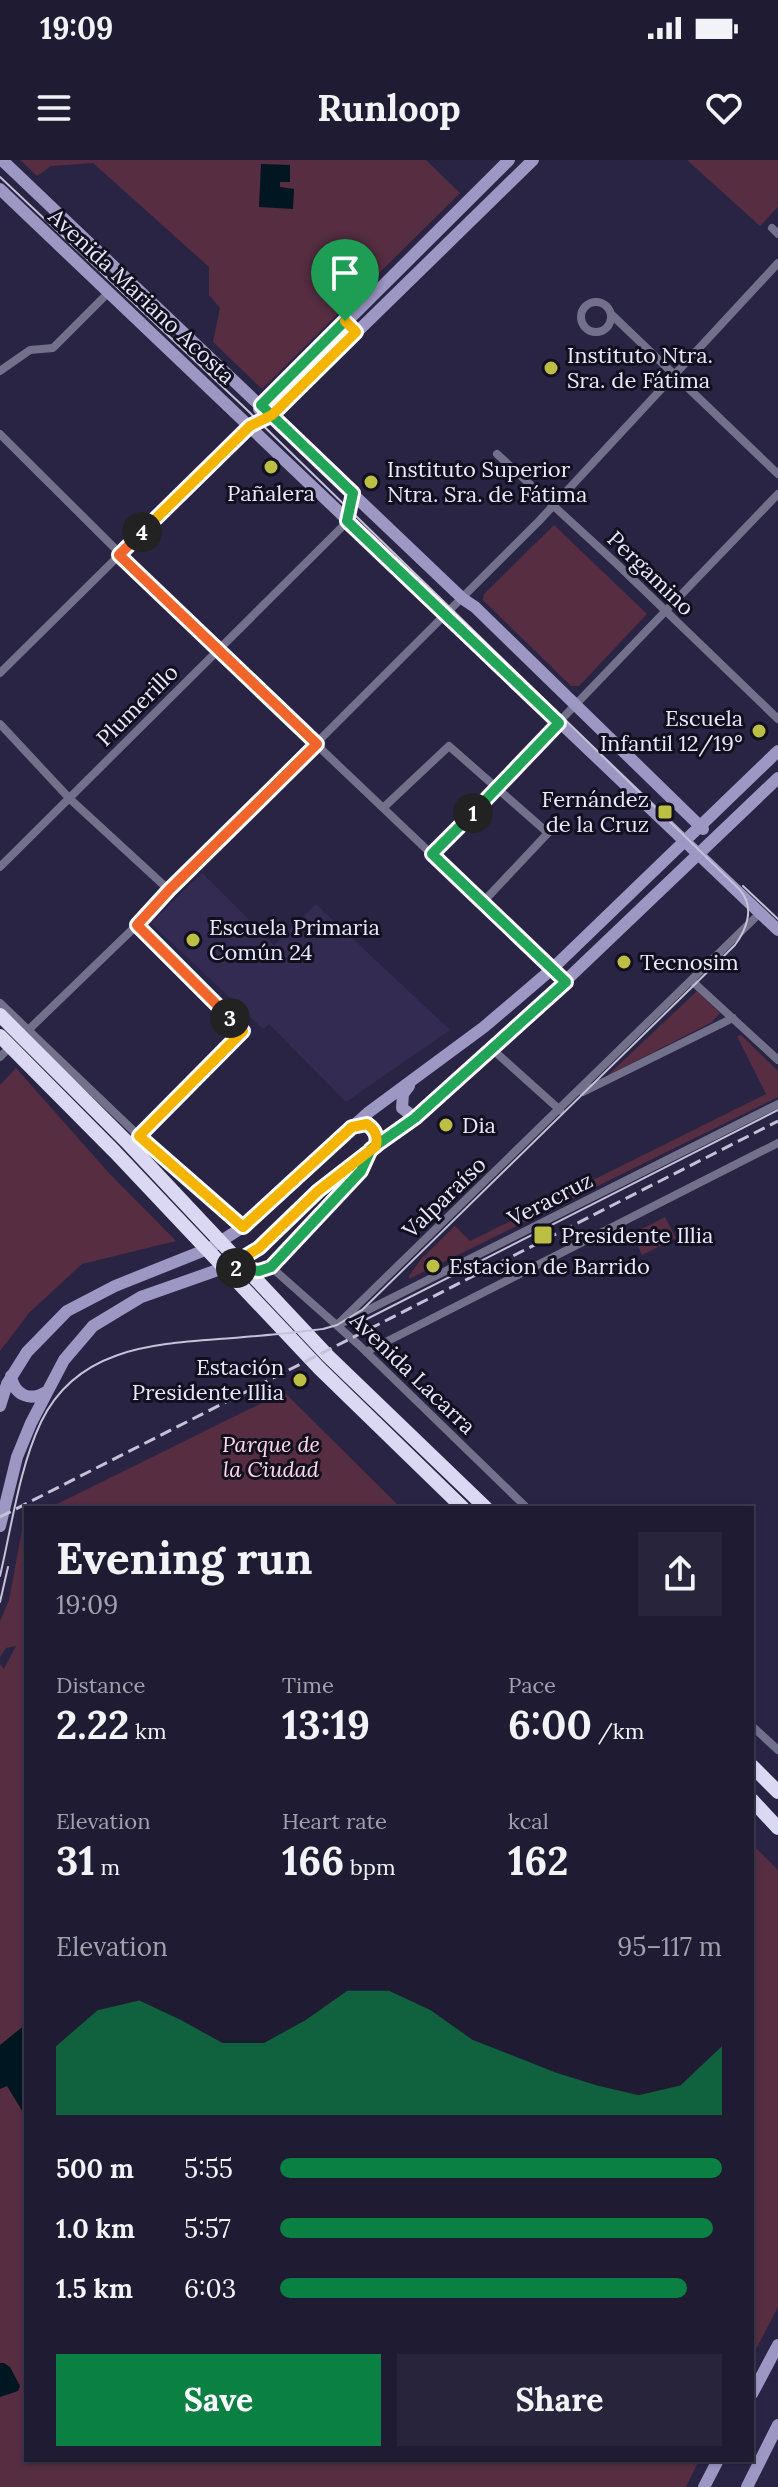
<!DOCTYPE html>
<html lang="en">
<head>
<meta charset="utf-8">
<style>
	body { margin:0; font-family:Lora,serif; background:#27243b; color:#f1f3f6; height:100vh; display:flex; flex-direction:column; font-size:30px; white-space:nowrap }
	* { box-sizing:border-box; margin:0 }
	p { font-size:26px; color:#a1a1ac }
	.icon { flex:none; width:44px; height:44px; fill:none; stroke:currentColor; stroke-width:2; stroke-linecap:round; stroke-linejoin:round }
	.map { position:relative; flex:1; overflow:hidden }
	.side { position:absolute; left:24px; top:1346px; width:730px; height:956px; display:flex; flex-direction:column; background:#1f1b33; border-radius:0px; box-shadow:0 2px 6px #0004,0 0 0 2px #3c394e }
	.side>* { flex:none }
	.pin { position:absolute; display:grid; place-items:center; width:68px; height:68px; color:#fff; margin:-82px -34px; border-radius:50% 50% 50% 0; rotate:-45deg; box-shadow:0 0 8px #0007 }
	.pin .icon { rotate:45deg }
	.km { position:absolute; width:40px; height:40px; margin:-20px; border-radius:50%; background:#222; color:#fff; font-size:22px; line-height:40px; text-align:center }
	.round { display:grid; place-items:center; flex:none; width:84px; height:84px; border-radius:0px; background:#27243b }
	.overview { display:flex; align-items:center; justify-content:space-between; height:136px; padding:0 32px }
	h1 { font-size:44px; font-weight:700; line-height:60px }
	.stats { display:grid; grid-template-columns:repeat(3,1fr); gap:12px; height:136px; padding:8px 32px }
	.stats div { display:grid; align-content:center }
	.stats b { font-size:40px; font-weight:700 }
	.stats small { font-size:22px; font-weight:400 }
	.stats p { font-size:22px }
	.chart { height:224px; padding:16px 32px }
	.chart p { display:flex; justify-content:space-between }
	.chart svg { width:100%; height:144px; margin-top:8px; fill:#0b8043; opacity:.7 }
	.action { display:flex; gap:16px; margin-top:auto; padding:16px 32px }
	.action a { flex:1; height:92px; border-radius:0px; background:#0b8043; color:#fff; font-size:32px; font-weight:700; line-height:92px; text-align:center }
	.action a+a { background:#27243b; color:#f1f3f6 }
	ul { padding:0 32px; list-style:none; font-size:26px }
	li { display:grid; grid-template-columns:128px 96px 1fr; align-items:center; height:60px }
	li i { height:20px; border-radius:10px; background:#0b8043 }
	.status { display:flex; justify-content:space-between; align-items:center; height:56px; padding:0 40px; background:#1f1b33; direction:ltr }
	.status svg { height:22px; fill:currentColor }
	header { display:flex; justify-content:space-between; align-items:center; height:104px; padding:0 32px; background:#1f1b33; font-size:36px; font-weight:700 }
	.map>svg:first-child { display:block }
</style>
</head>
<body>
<div class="status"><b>19:09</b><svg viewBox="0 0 49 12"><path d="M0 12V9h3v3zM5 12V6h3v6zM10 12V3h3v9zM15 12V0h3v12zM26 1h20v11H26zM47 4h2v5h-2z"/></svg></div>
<header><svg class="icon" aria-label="menu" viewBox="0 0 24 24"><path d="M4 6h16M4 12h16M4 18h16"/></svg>Runloop<svg class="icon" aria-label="heart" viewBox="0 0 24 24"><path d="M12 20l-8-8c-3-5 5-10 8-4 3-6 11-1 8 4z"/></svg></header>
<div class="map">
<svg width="778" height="2327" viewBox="0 0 778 2327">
	<rect width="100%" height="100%" fill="#292444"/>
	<path fill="#332b52" d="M 202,713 L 274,785 L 316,744 L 450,870 L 346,942 L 269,864 L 263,869 L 151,763 Z"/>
	<path fill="#562d41" d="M 20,0 L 426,0 L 460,33 L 262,229 L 213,182 L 220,148 L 209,135 L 209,107 L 93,3 L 51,6 L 37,16 Z
		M 687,0 L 778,0 L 778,47 L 760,66 Z
		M 554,365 L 647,454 L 579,526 L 571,526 L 483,440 L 484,434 Z
		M 697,831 L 720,853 L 712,862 L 607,916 Z
		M 741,875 L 778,911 L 778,937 L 409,1119 L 409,1116 L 421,1099 L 455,1066 L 470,1081 L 766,934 L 737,876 Z
		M 16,908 L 108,1012 L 176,1081 L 82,1104 L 29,1153 L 0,1191 L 0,925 Z
		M 665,1057 L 676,1078 L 642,1095 L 632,1074 Z
		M 284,1232 L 401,1348 L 49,1348 Z
		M 26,1365 L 26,2300 L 699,2300 L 686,2327 L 0,2327 L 0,1504 L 4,1509 L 16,1486 L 6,1488 L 0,1497 L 0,1461 L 9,1440 L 22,1370 Z
		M 752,1684 L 778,1710 L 778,2147 L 752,2197 Z"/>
	<path fill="#001621" d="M 261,4 L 290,5 L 290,22 L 280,22 L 280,27 L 294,29 L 293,49 L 259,47 Z
		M 26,1864 L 26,1957 L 7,1926 L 0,1929 L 0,1885 Z
		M 0,2203 L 4,2203 L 10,2207 L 20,2226 L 18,2231 L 0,2237 Z"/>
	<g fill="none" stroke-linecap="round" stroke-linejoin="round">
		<path stroke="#73708b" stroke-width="8" d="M 772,68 L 778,74
			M581 157a15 15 0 1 1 30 0a15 15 0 1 1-30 0Z
			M 611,154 L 778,314
			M 0,211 L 30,190 L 53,188 L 109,132
			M 0,274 L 217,490 L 566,822
			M 497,294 L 618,405 L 778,559
			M 0,513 L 250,266
			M 0,564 L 70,639 L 169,730
			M 383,648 L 449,586 L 548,673 L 483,742
			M 432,694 L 778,334
			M 0,707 L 343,366 L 351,350 L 353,333
			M 137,765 L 243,871 L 139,976
			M 692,821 L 778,900
			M 0,843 L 139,976 L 243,1067
			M 21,877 L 137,765 L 169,730 L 539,361 L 778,103
			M 493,890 L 560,950
			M 0,897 L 11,886
			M 583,932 L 733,858
			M 271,1107 L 359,1185 L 527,1348
			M 342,1163 L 778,944
			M 337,1165 L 760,753
			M 366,1192 L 778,983
			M 752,1566 L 778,1590"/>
		<path stroke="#9d97c4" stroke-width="12" d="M 2,0 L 463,439 L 475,447 L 703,669
			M 0,29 L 778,770
			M 259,249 L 509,0
			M 250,266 L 272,255 L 533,0
			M 409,926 L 403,934 L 402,948 L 415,958
			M 352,966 L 367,964 C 375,970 378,975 376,986
			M 243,1110 L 259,1111 L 271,1107 L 361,1011 L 371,989
			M 11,1216 C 14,1235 30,1242 46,1232
			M 0,1246 L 7,1224 L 27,1192 L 67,1151 L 115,1126 L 210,1088 L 243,1067 L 369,952 L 484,867 L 552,809 L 778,591
			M 0,1366 L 17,1297 L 31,1263 L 64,1200 L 93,1166 L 141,1137 L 229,1106 L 259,1088 L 340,1012 L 415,958 L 493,890 L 778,618
			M 752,2234 L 778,2185
			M 704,2327 L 718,2300
			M 747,2327 L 778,2265"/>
		<path stroke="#dbd8f4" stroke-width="14" d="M 0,855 L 126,981 L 328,1196 L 486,1348
			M 0,876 L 115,992 L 319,1208 L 463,1348
			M 752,1606 L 778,1632
			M 752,1640 L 778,1668"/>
		<path stroke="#c4c1d8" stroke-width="2" d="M 0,17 L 244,247 L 740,730 C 755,747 747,769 735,785 L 362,1150 L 337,1165 L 323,1169 C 296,1172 270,1175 244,1177 C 167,1184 80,1181 41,1262 C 19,1309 12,1365 0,1416
			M 743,726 L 778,759
			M 353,1166 L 778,950
			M 0,1442 L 8,1407"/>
		<path stroke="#c4c1d8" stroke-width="3" stroke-dasharray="12 6" stroke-linecap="butt" d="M 0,1357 L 778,961"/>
	</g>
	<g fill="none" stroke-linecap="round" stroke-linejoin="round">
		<g stroke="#fff" stroke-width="16">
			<path id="split-1" d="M 345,161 L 261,245 L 353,333 L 347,361 L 559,563 L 473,653"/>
		</g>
		<g stroke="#fff" stroke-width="16">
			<path id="split-2" d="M 236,1108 L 259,1111 L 271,1107 L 361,1011 L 371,989 L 415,958 L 566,822 L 432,694 L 473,653"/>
		</g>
		<g stroke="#fff" stroke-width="16">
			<path id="split-3" d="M 230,858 L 243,871 L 139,976 L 243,1067 L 352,967 L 367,964 C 375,970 378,975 376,986 L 318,1031 L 259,1088 L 229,1106 L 236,1108"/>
		</g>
		<g stroke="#fff" stroke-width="16">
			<path id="split-4" d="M 142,372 L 119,395 L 317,584 L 169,730 L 137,765 L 230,858"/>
		</g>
		<g stroke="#fff" stroke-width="16">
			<path id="split-5" d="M 142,372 L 250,266 L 272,255 L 356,172 L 345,161"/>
		</g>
		<use href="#split-1" stroke="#22a559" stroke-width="10"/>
		<use href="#split-2" stroke="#22a559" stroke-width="10"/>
		<use href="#split-3" stroke="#f5b400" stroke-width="10"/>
		<use href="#split-4" stroke="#f0652b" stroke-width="10"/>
		<use href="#split-5" stroke="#f5b400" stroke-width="10"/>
	</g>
	<g fill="#bcbf43" stroke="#12101e" stroke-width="3">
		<circle cx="551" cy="208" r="8"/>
		<circle cx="271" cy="307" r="8"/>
		<circle cx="371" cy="322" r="8"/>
		<circle cx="759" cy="571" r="8"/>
		<rect x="657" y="644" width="16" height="16" rx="4"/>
		<circle cx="193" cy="780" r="8"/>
		<circle cx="624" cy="802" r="8"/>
		<circle cx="446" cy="965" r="8"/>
		<rect x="533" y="1065" width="20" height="20" rx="4"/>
		<circle cx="433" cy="1106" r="8"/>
		<circle cx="300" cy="1220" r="8"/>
	</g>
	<g text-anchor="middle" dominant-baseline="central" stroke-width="6" stroke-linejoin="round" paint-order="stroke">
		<g font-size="22" fill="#e9e7fc" stroke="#12101e">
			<text transform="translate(142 136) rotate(43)">Avenida Mariano Acosta</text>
			<text transform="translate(651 413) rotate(44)">Pergamino</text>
			<text transform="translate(137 545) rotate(-45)">Plumerillo</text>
			<text transform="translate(444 1037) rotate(-44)">Valparaíso</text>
			<text transform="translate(550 1039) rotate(-27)">Veracruz</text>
			<text transform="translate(413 1213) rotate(44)">Avenida Lacarra</text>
		</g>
		<g font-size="22" fill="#e9e7fc" stroke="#12101e" text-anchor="start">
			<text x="567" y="195">Instituto Ntra.<tspan x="567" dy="25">Sra. de Fátima</tspan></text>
			<text x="387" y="309">Instituto Superior<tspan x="387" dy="25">Ntra. Sra. de Fátima</tspan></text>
			<text x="271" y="333" text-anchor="middle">Pañalera</text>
			<text x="743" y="558" text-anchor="end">Escuela<tspan x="743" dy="25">Infantil 12/19°</tspan></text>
			<text x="649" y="639" text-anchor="end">Fernández<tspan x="649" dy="25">de la Cruz</tspan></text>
			<text x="209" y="767">Escuela Primaria<tspan x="209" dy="25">Común 24</tspan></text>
			<text x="640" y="802">Tecnosim</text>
			<text x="462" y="965">Dia</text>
			<text x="561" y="1075">Presidente Illia</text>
			<text x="449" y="1106">Estacion de Barrido</text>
			<text x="284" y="1207" text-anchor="end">Estación<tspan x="284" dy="25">Presidente Illia</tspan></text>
		</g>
		<g font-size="22" font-style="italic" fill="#ffd7e8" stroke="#12101e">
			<text x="271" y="1284">Parque de<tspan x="271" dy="25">la Ciudad</tspan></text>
		</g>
	</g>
</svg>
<div class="pin" style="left:345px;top:161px;background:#1e9e55"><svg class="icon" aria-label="arrive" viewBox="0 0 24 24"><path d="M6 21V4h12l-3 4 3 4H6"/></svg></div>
<b class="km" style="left:473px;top:653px">1</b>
<b class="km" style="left:236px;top:1108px">2</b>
<b class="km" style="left:230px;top:858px">3</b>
<b class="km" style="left:142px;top:372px">4</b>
<section class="side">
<div class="overview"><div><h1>Evening run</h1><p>19:09</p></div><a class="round"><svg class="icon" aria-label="share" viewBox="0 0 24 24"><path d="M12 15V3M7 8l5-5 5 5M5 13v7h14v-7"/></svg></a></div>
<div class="stats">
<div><p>Distance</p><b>2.22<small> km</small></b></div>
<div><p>Time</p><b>13:19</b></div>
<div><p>Pace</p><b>6:00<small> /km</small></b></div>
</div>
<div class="stats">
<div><p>Elevation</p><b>31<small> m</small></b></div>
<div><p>Heart rate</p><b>166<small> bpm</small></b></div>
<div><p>kcal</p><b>162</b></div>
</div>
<div class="chart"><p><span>Elevation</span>95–117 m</p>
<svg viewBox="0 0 160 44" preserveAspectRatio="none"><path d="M0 44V23L10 12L20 9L30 15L40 22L50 22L60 15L70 6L80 6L90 12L100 21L110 26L120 31L130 35L140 38L150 35L160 23V44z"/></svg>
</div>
<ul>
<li><b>500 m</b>5:55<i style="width:100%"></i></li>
<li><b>1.0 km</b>5:57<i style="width:98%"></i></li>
<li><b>1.5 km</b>6:03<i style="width:92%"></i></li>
</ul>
<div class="action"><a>Save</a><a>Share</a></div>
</section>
</div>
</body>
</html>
